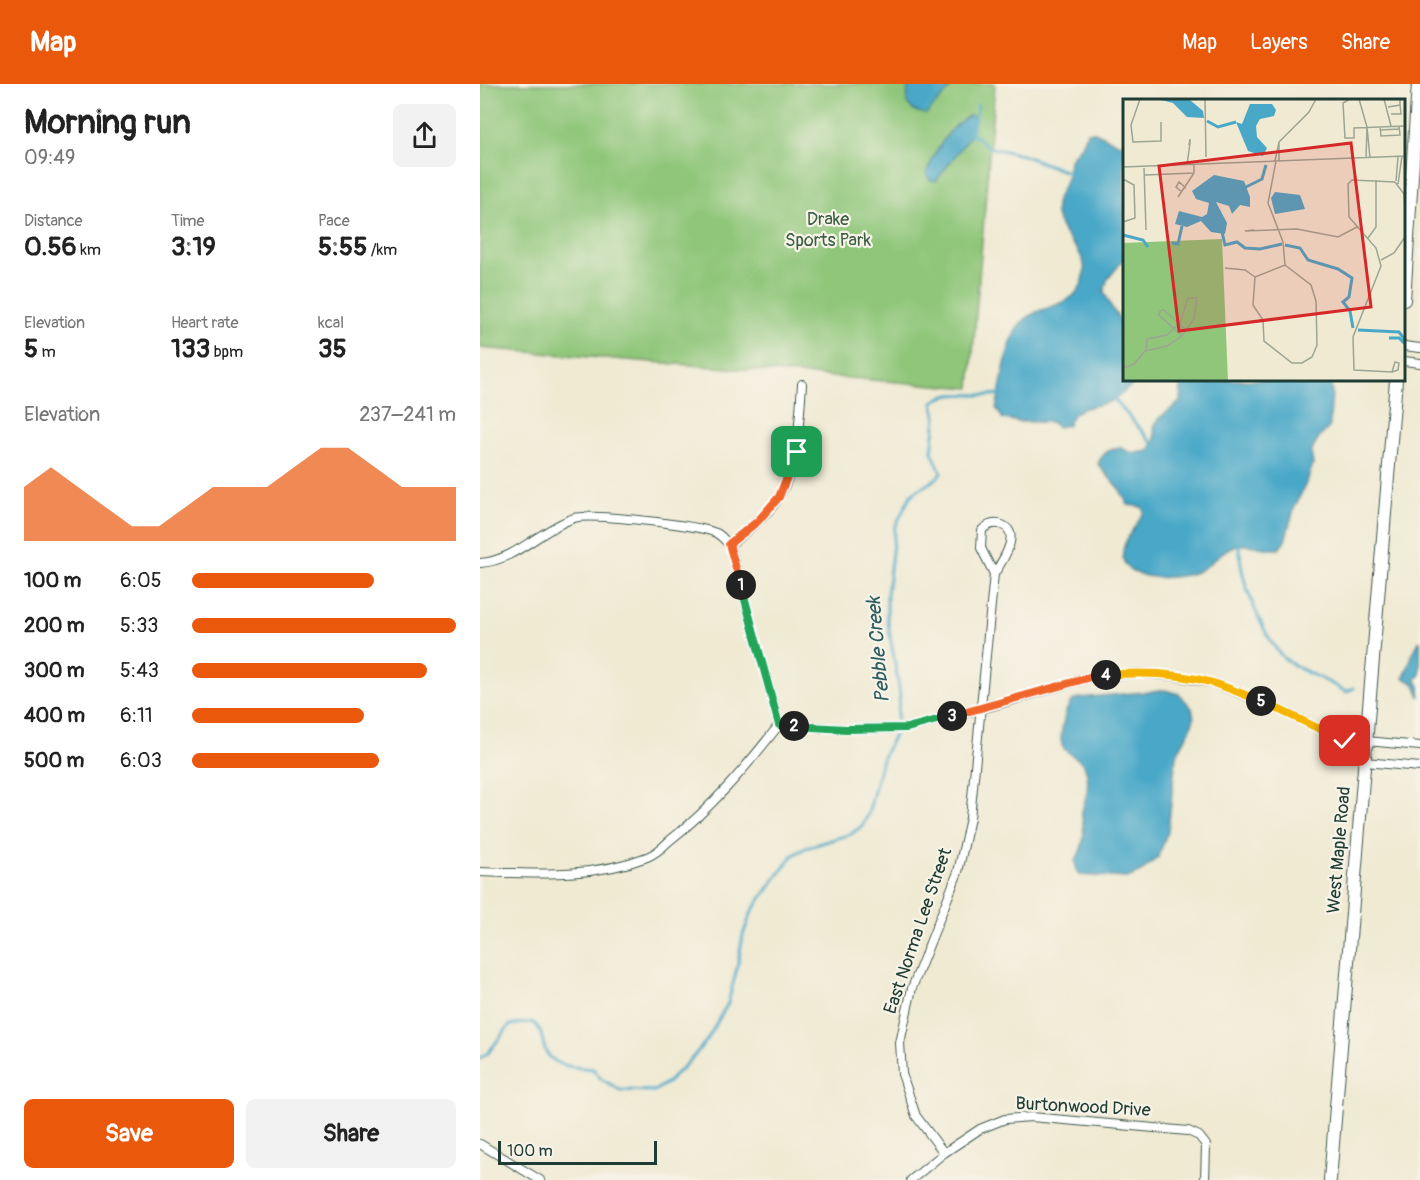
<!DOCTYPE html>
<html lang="en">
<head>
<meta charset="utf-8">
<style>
	body { margin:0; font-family:Pangolin,sans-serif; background:#f2f2f2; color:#222; height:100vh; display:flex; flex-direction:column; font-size:22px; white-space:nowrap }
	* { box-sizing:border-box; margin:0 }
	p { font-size:20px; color:#767676 }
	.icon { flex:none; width:33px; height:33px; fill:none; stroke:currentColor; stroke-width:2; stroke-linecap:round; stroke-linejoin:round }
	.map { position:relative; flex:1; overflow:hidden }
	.side { display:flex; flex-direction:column; background:#fff; width:480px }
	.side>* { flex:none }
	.scale { position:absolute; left:18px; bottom:15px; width:159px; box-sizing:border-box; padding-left:6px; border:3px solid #1f3d34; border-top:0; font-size:16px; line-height:21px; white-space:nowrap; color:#1f3d34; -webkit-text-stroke:4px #f7f3e8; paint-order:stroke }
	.pin { position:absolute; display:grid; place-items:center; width:51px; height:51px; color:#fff; margin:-26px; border-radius:12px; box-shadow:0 3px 9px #0006 }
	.km { position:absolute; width:30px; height:30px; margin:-15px; border-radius:50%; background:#222; color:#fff; font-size:16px; line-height:30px; text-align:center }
	.round { display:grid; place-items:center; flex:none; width:63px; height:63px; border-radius:9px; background:#f2f2f2 }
	.summary { display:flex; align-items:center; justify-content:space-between; height:102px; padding:0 24px }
	h1 { font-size:33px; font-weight:700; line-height:45px }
	.metrics { display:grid; grid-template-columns:repeat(3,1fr); gap:9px; height:102px; padding:6px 24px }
	.metrics div { display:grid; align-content:center }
	.metrics b { font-size:26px; font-weight:700 }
	.metrics small { font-size:16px; font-weight:400 }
	.metrics p { font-size:16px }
	.chart { height:168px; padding:12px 24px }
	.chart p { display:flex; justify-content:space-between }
	.chart svg { width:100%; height:108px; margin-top:6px; fill:#ea580c; opacity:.7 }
	.action { display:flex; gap:12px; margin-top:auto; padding:12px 24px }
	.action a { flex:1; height:69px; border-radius:9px; background:#ea580c; color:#fff; font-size:24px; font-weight:700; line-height:69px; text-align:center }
	.action a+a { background:#f2f2f2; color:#222 }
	ul { padding:0 24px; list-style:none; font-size:20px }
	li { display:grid; grid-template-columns:96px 72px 1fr; align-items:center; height:45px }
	li i { height:15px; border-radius:8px; background:#ea580c }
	header { display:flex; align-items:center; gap:36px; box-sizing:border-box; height:84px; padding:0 30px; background:#ea580c; color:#fff }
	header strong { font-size:28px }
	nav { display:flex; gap:33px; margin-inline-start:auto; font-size:21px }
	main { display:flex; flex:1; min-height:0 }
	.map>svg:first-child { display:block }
</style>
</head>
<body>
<header>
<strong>Map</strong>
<nav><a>Map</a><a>Layers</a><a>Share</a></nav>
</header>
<main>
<section class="side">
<div class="summary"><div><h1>Morning run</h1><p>09:49</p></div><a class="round"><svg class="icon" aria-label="share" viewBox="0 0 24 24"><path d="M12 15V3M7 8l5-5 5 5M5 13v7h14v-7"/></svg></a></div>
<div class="metrics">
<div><p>Distance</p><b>0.56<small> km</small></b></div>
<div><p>Time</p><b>3:19</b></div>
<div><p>Pace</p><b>5:55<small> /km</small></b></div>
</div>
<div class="metrics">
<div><p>Elevation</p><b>5<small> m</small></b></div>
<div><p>Heart rate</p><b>133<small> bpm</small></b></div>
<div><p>kcal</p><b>35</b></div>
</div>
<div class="chart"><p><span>Elevation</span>237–241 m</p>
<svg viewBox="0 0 160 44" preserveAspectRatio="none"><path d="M0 44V22L10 14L20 22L30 30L40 38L50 38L60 30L70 22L80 22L90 22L100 14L110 6L120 6L130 14L140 22L150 22L160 22V44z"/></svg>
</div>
<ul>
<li><b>100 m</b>6:05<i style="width:69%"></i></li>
<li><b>200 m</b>5:33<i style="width:100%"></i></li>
<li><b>300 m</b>5:43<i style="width:89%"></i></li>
<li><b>400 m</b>6:11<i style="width:65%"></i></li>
<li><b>500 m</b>6:03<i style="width:71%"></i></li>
</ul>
<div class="action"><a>Save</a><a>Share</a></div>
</section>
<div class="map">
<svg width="940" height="1096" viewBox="0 0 940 1096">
	<rect width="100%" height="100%" fill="#f7f3e8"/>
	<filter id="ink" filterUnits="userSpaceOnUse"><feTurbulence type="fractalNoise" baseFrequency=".0167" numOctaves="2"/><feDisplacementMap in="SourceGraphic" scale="12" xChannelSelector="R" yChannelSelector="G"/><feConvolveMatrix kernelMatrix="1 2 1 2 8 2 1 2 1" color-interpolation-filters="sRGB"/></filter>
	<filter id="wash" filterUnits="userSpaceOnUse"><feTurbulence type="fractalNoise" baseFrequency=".008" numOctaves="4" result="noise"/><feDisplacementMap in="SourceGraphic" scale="24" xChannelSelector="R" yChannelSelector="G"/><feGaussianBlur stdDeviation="1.35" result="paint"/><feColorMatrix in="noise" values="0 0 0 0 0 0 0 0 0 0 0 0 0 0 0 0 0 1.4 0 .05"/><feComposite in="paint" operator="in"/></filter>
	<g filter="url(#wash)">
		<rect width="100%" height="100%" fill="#f0ead3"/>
		<path fill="#8fc679" stroke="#578256" stroke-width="1.5" d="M 0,0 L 515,0 L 490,304 L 0,264 Z"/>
		<path fill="#49a8c8" stroke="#34727e" stroke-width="1.5" d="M 428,0 L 475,0 L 446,30 L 434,27 L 427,19 Z
			M 490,31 L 494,33 L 491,51 L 456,97 L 450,96 L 446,90 C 454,69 469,42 490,31 Z
			M 607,48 L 615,48 L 640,60 L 644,59 L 644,175 L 627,196 L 624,208 C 629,218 634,231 644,238 L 644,296 L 694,296 C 683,305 671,294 658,298 C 648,301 641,313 631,317 C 620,323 605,321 595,329 C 591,332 590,336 588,341 L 577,343 L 571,338 L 540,338 L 523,335 L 516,324 C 522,302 526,254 542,238 C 561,218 593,227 603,196 C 612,168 581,156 576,131 C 574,117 580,108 586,97 C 588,92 587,85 589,79 C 591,71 598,67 602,61 C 604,57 606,52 607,48 Z
			M 697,296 L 849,296 C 855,304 849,330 850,342 L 839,354 L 831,368 L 833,380 L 828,395 L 814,425 L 805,457 L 799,465 C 784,466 770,459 758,461 C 742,464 734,479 720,486 C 703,496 639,501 643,468 C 644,454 658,440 664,428 L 662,423 L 648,421 L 640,406 L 618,380 C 621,371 630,363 641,364 C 641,364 649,368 650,368 C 656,370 663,368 669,367 L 675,354 L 674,342 L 679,334 L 700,318 L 701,299 Z
			M 940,556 L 940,592 L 935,595 L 940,602 L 940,613 L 935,600 L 924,594 L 933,569 Z
			M 685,606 L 699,610 L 712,624 L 714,634 L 710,646 L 696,672 L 688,747 L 678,773 L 659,789 L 647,794 L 599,791 L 597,789 L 595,777 C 602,767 605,753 603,741 C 603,736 601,732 602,727 C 606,716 610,698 606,686 C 602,673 590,673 583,663 C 578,655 585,625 591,618 C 594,615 595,615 599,614 Z"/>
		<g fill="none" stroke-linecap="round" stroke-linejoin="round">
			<path stroke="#49a8c8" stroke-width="3" d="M 498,21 L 491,51 L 497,53 L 508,63 L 542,71 L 587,88
				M 633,314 L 674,361
				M 758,458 C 761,469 760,480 763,490 C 768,513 790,566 809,578 C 827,590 848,596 866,608 L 874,604
				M 417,635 L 420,610 L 407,533 L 407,510 L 415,443 L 431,411 L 457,394 L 461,388 L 452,368 L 456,332 L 453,318 C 474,303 500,316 523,309
				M 0,974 L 8,969 L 30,941 L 52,938 C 60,943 61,949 63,958 C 67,983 91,983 113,985 L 121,995 L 140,1006 L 174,1007 L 188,998 L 214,972 L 227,956 L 248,919 L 257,884 L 263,851 L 272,827 L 312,772 L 325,764 L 371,750 L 382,742 L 388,731 L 402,675 L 414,651"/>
		</g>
	</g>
	<g filter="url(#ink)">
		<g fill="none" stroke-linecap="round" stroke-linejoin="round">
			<g stroke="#3e574c" stroke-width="10">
				<path id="street" d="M 924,262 L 940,264
					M 924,277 L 940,279
					M 250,461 C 266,447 288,432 299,413 C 319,379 319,338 322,300
					M 0,479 C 35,477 61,445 94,434 C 110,429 219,441 236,449 C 241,451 245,457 250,461 L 299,641
					M 299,641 L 366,645 L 427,644 L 502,625 L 615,592 L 659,589 L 695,592 L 733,599 L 790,621 L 865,657 L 887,661
					M 887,657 L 940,662
					M 885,678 L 940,683
					M 0,788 C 56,790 113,794 167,773 C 175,770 183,763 189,757 C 232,724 266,683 299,641
					M 0,1060 L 60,1096
					M 464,1069 L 436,1032 L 422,990 L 420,959 L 432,904 L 478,788 L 490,734 L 514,490 C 522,478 544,446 519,440 C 512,439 507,441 502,446 L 501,464 L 514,490
					M 431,1096 L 464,1069 L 500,1045 L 525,1035 L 551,1033 L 708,1047 L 719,1052 L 726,1061 L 725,1096"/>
			</g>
			<g stroke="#3e574c" stroke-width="14">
				<path id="secondary" d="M 924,216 L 938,0
					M 850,1096 L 916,296"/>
			</g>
			<use href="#street" stroke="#fff" stroke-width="8"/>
			<use href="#secondary" stroke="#fff" stroke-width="12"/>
		</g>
	</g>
	<g fill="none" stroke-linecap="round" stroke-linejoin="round" filter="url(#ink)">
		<g stroke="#fff" stroke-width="12">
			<path id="split-1" d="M 261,501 L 249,460 L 278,437 L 299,413 L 317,368"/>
		</g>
		<g stroke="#fff" stroke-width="12">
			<path id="split-2" d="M 261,501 L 299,641 L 314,642"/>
		</g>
		<g stroke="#fff" stroke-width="12">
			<path id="split-3" d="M 314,642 L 366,645 L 427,644 L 472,632"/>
		</g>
		<g stroke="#fff" stroke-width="12">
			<path id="split-4" d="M 472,632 L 615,592 L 626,591"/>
		</g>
		<g stroke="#fff" stroke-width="12">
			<path id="split-5" d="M 626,591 C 662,588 698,589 733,599 C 749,604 765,611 781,617"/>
		</g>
		<g stroke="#fff" stroke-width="12">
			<path id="split-6" d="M 781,617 L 865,657"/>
		</g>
		<use href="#split-1" stroke="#f0652b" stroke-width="8"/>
		<use href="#split-2" stroke="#22a559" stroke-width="8"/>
		<use href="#split-3" stroke="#22a559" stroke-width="8"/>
		<use href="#split-4" stroke="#f0652b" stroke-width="8"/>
		<use href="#split-5" stroke="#f5b400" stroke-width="8"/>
		<use href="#split-6" stroke="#f5b400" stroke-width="8"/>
	</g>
	<g text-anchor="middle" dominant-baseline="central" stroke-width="4.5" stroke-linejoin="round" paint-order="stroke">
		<g font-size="18" fill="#3b5f45" stroke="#f7f3e8">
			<text x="348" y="135">Drake<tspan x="348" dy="21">Sports Park</tspan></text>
		</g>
		<g font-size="18" fill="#1f3d34" stroke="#f7f3e8">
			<text transform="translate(859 766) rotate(-85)">West Maple Road</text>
			<text transform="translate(438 847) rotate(-71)">East Norma Lee Street</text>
			<text transform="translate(603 1023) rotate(3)">Burtonwood Drive</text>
		</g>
		<g font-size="20" font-style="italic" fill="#2c5d60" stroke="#f7f3e8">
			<text transform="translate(398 566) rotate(-95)">Pebble Creek</text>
		</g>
	</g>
	<g transform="translate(643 15)">
		<rect width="282" height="282" fill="#f0ead3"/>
		<path d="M 99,140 L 105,282 L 0,282 L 0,144 Z" fill="#8fc679"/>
		<path d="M 34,0 L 67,1 L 80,12 L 81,19 L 64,18 L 50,4 ZM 127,5 L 149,5 L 153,11 L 151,17 L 137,20 L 133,27 L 134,38 L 144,49 L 140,57 L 125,52 L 113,23 L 119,25 ZM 91,76 L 121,82 L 127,98 L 127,108 L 117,106 L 109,115 L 106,107 L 93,103 L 104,124 L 102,135 L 88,133 L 78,122 L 64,128 L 52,125 L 56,112 L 79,118 L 84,115 L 86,104 L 73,100 L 69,92 ZM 152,93 L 177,96 L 182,110 L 152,115 L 148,99 Z" fill="#49a8c8"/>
		<path fill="none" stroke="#49a8c8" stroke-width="3" d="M 84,22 L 95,28 L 113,23M 119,90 L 139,80 L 143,66M 99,133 L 102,146 L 114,143 L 122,149 L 137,150 L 159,145M 0,136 L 20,141 L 25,148M 49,144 L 55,145 L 59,127M 162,146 L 177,149 L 185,161 L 215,170 L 229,179 L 226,198 L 220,203 L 227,212 L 230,229M 235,231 L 276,233 L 282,241M 266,239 L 276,239 L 282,245"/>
		<path fill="none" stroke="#9ca593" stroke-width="1.5" d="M 17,0 L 8,26 L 10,43 L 38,42 L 38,23M 82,0 L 83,58M 227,0 L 220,4 L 222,39 L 231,39 L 231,29 L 282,27M 236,0 L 244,28M 261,0 L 268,27M 265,8 L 277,6 L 277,0M 268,15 L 278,15 L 277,6M 257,28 L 258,37 L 277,36 L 276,27M 257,31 L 276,30M 156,43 L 186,13 L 193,0M 243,59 L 244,28 L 247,59M 152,62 L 156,43 L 156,62M 153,62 L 145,104 L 160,143 L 162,166M 64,66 L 67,44 L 67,40 L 66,46M 0,68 L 282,57M 21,69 L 23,131M 22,76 L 71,74 L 71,66M 0,80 L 11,86 L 12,119 L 0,123M 273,82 L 275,58M 272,83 L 281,95 L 282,109M 275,85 L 279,57M 59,93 L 53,88 L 56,83 L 63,89M 55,98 L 71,74M 131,131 L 122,132 L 174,130 L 215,138 L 234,128M 245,139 L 253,128 L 253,81M 258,161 L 271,154 L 282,138M 162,166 L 188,186 L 193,202 L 194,246 L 189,258 L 179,264 L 169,264 L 141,242 L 140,221 L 130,206 L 132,178 ZM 102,169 L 122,171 L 132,178M 59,237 L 36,216 L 37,212 L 41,211 L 64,232M 0,269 L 11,265 L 22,252 L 44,247 L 59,237 L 71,220 L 74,199 L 65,199 L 57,224 L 44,236 L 24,240 L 23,251M 269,273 L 275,271 L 276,264 L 272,263 L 269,273 L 231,271 L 230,238 L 258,167 L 253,149 L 226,118 L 225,85 L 229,81 L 272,83"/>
		<path fill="#d62828" fill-opacity="0.15" stroke="#d62828" stroke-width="3" d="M 228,44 L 248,208 L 56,232 L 36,67 Z"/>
		<rect width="282" height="282" fill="none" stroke="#1f3d34" stroke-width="3"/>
	</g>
</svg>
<div class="scale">100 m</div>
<div class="pin" style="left:317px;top:368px;background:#1e9e55"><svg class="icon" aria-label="arrive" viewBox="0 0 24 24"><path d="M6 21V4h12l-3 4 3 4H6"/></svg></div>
<div class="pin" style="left:865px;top:657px;background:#d93025"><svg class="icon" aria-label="check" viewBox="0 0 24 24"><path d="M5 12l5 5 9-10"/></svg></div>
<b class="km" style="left:261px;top:501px">1</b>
<b class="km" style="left:314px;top:642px">2</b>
<b class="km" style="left:472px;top:632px">3</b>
<b class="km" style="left:626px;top:591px">4</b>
<b class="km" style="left:781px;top:617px">5</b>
</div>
</main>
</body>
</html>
